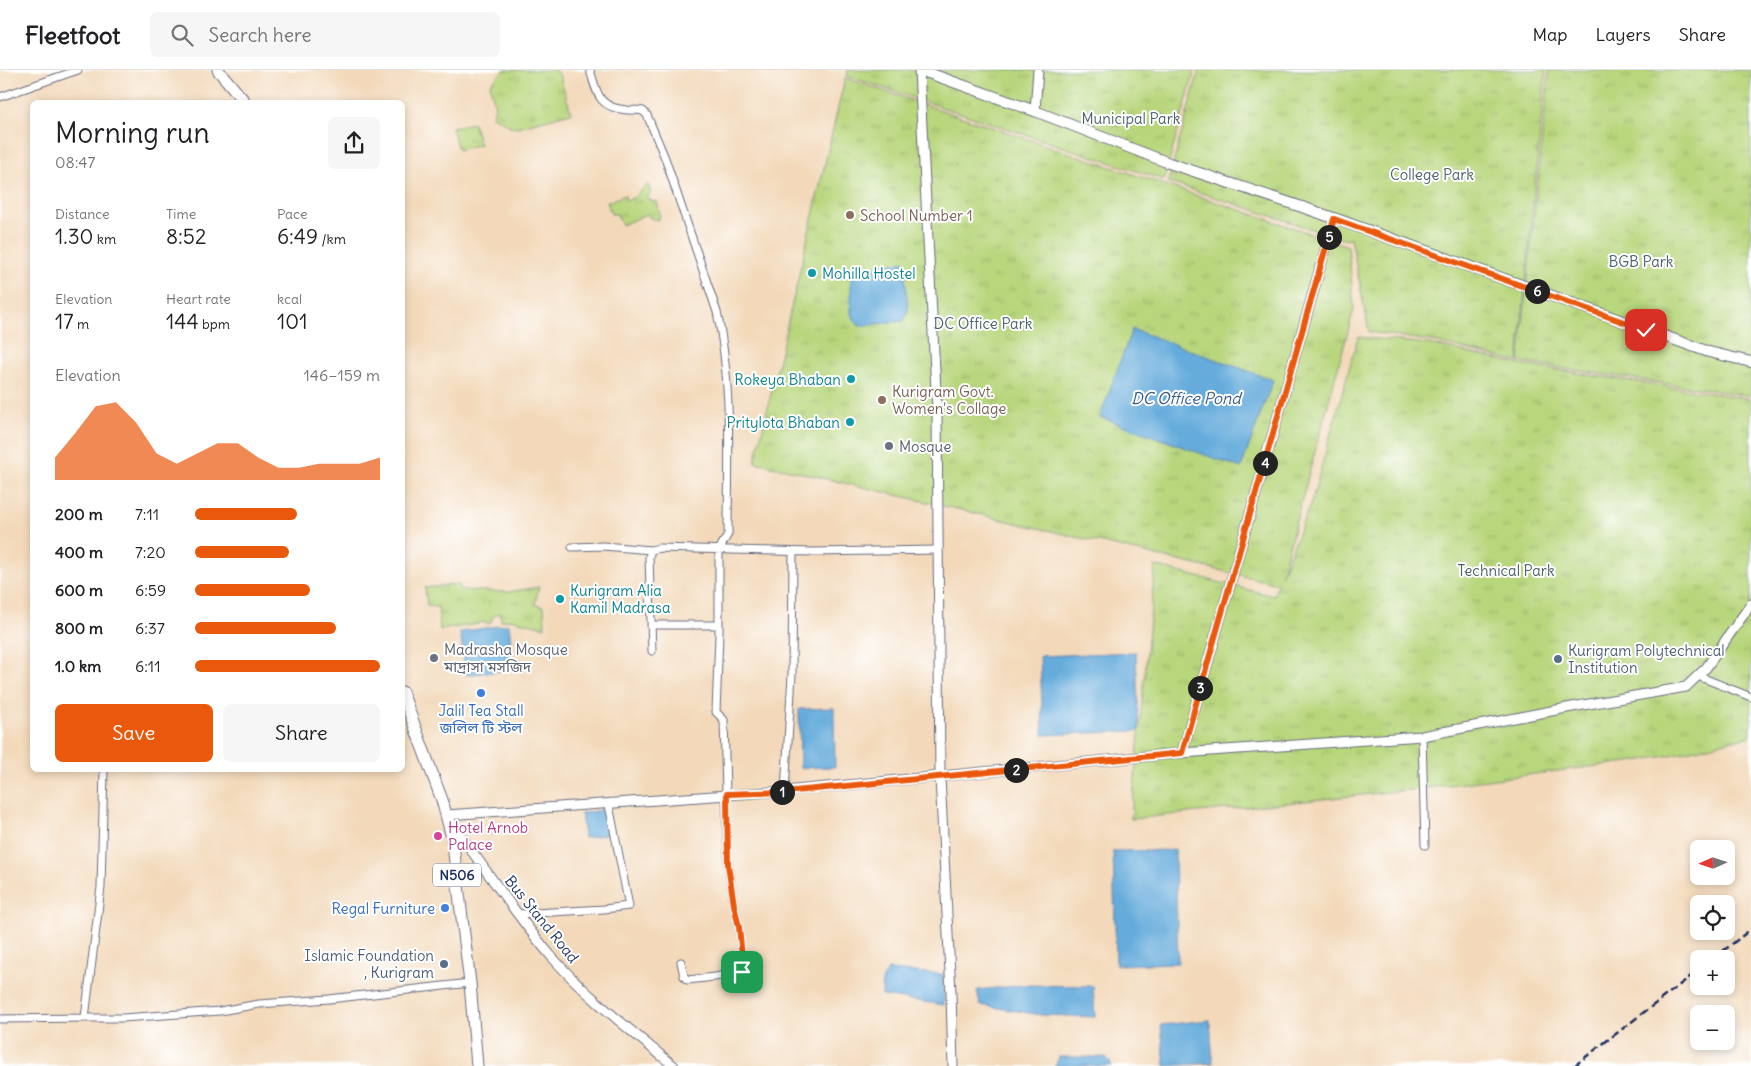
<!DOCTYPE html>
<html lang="en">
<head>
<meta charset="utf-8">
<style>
	body { margin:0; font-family:Delius,"Noto Sans Bengali",sans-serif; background:#f6f6f6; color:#202124; height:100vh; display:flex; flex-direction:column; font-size:19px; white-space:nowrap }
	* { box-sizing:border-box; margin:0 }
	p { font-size:16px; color:#757577 }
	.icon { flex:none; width:28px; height:28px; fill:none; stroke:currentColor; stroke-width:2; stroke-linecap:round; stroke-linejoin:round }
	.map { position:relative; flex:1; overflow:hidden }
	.panel { position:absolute; left:30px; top:30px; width:375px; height:672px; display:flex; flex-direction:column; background:#fff; border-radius:8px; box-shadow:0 2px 8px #0003 }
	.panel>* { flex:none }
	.needle { width:32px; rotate:267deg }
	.buttons { position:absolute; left:1690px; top:770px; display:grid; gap:10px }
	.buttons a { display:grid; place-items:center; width:45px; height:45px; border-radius:8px; background:#fff; box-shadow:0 2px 8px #0003; font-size:25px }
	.pin { position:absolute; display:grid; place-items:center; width:42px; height:42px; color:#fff; margin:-21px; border-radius:10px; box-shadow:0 2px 8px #0006 }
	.km { position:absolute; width:25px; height:25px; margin:-12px; border-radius:50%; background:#222; color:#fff; font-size:14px; line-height:25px; text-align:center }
	.round { display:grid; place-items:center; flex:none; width:52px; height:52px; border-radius:8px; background:#f6f6f6 }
	.summary { display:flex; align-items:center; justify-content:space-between; height:85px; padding:0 25px }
	h1 { font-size:28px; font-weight:600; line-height:38px }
	.metrics { display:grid; grid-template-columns:repeat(3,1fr); gap:8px; height:85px; padding:5px 25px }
	.metrics div { display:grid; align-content:center }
	.metrics b { font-size:21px; font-weight:600 }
	.metrics small { font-size:14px; font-weight:400 }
	.metrics p { font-size:14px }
	.chart { height:140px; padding:10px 25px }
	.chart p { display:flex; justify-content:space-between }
	.chart svg { width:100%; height:90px; margin-top:5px; fill:#ea580c; opacity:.7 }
	.button { display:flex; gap:10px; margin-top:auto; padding:10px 25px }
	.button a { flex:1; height:58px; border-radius:8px; background:#ea580c; color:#fff; font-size:20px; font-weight:600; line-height:58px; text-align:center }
	.button a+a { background:#f6f6f6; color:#202124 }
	ul { padding:0 25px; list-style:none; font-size:16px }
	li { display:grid; grid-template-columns:80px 60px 1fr; align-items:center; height:38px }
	li i { height:12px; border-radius:6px; background:#ea580c }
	header { display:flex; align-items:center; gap:30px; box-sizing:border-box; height:70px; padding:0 25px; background:#fff; border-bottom:1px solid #e0e0e0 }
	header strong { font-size:24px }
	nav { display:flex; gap:28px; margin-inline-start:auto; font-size:18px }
	.search { width:350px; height:45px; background:#f6f6f6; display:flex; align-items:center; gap:12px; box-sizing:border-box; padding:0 18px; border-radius:8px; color:#757577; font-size:19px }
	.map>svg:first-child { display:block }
</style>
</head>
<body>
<header>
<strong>Fleetfoot</strong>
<div class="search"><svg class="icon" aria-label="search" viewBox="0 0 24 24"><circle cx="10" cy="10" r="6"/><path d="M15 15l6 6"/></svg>Search here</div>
<nav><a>Map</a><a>Layers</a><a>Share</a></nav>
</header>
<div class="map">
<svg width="1751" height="996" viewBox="0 0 1751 996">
	<defs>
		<pattern id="park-tufts" width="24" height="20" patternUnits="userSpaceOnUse" patternTransform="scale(1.25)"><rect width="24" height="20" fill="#b8d67c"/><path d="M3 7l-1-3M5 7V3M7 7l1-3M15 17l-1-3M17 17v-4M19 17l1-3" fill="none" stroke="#9eb86e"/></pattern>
	</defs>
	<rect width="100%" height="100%" fill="#fff"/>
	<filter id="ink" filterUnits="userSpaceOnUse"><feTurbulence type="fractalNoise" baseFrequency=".02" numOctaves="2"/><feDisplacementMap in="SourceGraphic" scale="10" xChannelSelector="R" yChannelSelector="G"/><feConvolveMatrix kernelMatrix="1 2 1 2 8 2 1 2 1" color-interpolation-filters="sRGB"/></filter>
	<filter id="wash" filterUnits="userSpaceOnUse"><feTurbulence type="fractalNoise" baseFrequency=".0096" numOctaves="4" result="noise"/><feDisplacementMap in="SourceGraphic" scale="20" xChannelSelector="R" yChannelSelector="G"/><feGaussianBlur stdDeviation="1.12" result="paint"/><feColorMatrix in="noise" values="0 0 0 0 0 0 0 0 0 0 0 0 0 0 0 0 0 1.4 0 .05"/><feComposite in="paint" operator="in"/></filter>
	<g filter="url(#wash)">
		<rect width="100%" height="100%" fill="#f3d9ba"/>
		<path fill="url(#park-tufts)" stroke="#6a826d" d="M 504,0 L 555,0 L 560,6 L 571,43 L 514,58 L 492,46 L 495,37 L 490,14 Z
			M 848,0 L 1195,0 L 1164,110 L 847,6 Z
			M 1199,0 L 1546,0 L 1518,292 L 1430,271 L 1369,262 L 1351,168 L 1342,169 L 1168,112 Z
			M 1549,0 L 1751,0 L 1751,326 L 1519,292 Z
			M 845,8 L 1348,176 L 1354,239 L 1281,506 L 1312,430 L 1358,267 L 1429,274 L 1517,294 L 1751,329 L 1751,666 L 1666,686 L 1636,691 L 1409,720 L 1131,749 L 1155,496 L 1273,526 L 1278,514 L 755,392 Z
			M 473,53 L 480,74 L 458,80 L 452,57 Z
			M 648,114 L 651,122 L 647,127 L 653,132 L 657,131 L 660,145 L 658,150 L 650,148 L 647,144 L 622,155 L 617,144 L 611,144 L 607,132 L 625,125 L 626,131 L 634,127 Z
			M 458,514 L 461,520 L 508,522 L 539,517 L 535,534 L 544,537 L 545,557 L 510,549 L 501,551 L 500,543 L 493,546 L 490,554 L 482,552 L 478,554 L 440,560 L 438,537 L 427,536 L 425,518 Z"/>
		<path fill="#65abdb" stroke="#406d9c" d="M 904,191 L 908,240 L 904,251 L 859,256 L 851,244 L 851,202 Z
			M 1132,259 L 1273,310 L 1241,398 L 1100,347 Z
			M 509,554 L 514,599 L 466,605 L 460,562 Z
			M 1136,582 L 1139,661 L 1043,665 L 1040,586 Z
			M 834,638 L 835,697 L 800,698 L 799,639 Z
			M 607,739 L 610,764 L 584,768 L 581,743 Z
			M 1175,780 L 1178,893 L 1116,895 L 1113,781 Z
			M 888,900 L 943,904 L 944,935 L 882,926 L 882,911 Z
			M 1024,915 L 1093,916 L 1095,947 L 1041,945 L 980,935 L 977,920 Z
			M 1210,950 L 1213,993 L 1165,996 L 1161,955 Z
			M 1059,987 L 1106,987 L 1112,996 L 1055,996 Z"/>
	</g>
	<g filter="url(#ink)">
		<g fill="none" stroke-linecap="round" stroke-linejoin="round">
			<g stroke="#676a7e" stroke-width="9">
				<path id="minor" d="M 590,0 C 597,23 598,38 627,40 C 633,40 638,40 643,41 L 647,45 L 665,88 L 717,242 C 733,314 728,391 728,464 L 719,480 L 719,565 L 716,642 L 724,650 L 728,795 L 734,835 L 739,857 L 743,896 L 742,902 L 715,907 L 687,910 L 684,906 L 681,892
					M 0,27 L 78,0
					M 572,477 L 603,476 L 651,480
					M 651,555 L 719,555
					M 652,581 L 649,487 L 651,480 L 659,478 L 812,482 L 938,480
					M 1698,606 L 1751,627
					M 1422,666 L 1425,775
					M 104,700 L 101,817 L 85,948 L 123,948 L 220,941 L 259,934 L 329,929 L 470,913
					M 785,721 L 792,605 L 793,482
					M 518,844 L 604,839 L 629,836 L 609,735
					M 0,949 L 85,948"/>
			</g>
			<g stroke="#676a7e" stroke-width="11">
				<path id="tertiary" d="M 919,0 L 937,339 L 940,707 L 951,923 L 953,996
					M 1035,41 L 1038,0
					M 1182,683 L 1334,149
					M 447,745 L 785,721 L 1182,683 L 1422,666 L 1572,637 L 1686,617 L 1706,598 L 1751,534
					M 448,748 C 482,794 514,843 551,886 C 587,927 633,962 674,996"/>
			</g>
			<g stroke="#676a7e" stroke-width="12">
				<path id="primary" d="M 920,0 L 1035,41 L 1169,93 L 1311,140 L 1709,282 L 1751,292"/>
			</g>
			<g stroke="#676a7e" stroke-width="13">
				<path id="trunk" d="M 218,0 L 245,32
					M 402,622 L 442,730 L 452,767 L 470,913 L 477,996"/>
			</g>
			<use href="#minor" stroke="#fff" stroke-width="7"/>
			<use href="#tertiary" stroke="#fff" stroke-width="9"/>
			<use href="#primary" stroke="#fff" stroke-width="10"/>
			<use href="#trunk" stroke="#fff" stroke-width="11"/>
			<path stroke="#1b2f5e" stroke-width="2.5" stroke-dasharray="8 4" stroke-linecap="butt" d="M 1713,889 L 1751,859
				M 1574,996 L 1699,900"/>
		</g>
	</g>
	<g fill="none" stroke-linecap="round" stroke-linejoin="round" filter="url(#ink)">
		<g stroke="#fff" stroke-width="10">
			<path id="route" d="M 742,902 L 743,896 L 739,857 L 734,835 L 728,795 L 727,724 L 785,722 L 1182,683 L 1334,149 L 1646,260"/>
		</g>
		<use href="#route" stroke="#ea580c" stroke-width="6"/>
	</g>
	<g fill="#8d6e63" stroke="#fff" stroke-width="2">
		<circle cx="850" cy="145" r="5"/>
		<circle cx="882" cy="330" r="5"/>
	</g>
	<g fill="#0f9aa8" stroke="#fff" stroke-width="2">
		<circle cx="812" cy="203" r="5"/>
		<circle cx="851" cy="309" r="5"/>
		<circle cx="850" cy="352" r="5"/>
		<circle cx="560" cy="529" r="5"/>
	</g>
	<g fill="#6b7280" stroke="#fff" stroke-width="2">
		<circle cx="889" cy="376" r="5"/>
		<circle cx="434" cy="588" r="5"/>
	</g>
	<g fill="#5c6f8a" stroke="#fff" stroke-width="2">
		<circle cx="1558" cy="589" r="5"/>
		<circle cx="444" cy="894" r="5"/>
	</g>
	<g fill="#3f7fe0" stroke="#fff" stroke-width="2">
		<circle cx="481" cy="623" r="5"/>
		<circle cx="445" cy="838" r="5"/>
	</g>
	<circle fill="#d1479c" stroke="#fff" stroke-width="2" cx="438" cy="766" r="5"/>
	<g text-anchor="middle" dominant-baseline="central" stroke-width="4" stroke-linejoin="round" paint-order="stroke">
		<rect fill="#fff" stroke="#5f6d8e" stroke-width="1" x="433" y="793.5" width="48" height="23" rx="4"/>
		<g font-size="14" font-weight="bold" fill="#1b2f5e">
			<text x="457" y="805">N506</text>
		</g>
		<g font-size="15" fill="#4a6167" stroke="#fff">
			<text x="1131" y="48">Municipal Park</text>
			<text x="1432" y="104">College Park</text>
			<text x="1641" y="191">BGB Park</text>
			<text x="983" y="253">DC Office Park</text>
			<text x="1506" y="500">Technical Park</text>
		</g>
		<g font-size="15" fill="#785e54" stroke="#fff" text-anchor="start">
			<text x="860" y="145">School Number 1</text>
			<text x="892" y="321">Kurigram Govt.<tspan x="892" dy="17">Women's Collage</tspan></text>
		</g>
		<g font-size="15" fill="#0d838f" stroke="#fff" text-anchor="start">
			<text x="822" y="203">Mohilla Hostel</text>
			<text x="841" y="309" text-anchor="end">Rokeya Bhaban</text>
			<text x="840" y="352" text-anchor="end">Pritylota Bhaban</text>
			<text x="570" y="520">Kurigram Alia<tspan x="570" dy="17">Kamil Madrasa</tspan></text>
		</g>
		<g font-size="15" fill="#5b616d" stroke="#fff" text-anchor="start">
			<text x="899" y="376">Mosque</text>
			<text x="444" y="579">Madrasha Mosque<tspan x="444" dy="17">মাদ্রাসা মসজিদ</tspan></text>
		</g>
		<g font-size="15" fill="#4e5e75" stroke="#fff" text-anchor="start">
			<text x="1568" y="580">Kurigram Polytechnical<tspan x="1568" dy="17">Institution</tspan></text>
			<text x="434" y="885" text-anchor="end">Islamic Foundation<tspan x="434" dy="17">, Kurigram</tspan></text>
		</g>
		<g font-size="15" fill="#366cbe" stroke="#fff">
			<text x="481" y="640">Jalil Tea Stall<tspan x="481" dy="17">জলিল টি স্টল</tspan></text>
			<text x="435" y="838" text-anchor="end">Regal Furniture</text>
		</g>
		<g font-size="15" fill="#b23c85" stroke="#fff" text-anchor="start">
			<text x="448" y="757">Hotel Arnob<tspan x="448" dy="17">Palace</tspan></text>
		</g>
		<g font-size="15" fill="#1b2f5e" stroke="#fff">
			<text transform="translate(542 849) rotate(51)">Bus Stand Road</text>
		</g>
		<g font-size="16" font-style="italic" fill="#355a8a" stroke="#fff">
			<text x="1186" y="328">DC Office Pond</text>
		</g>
	</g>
</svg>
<div class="buttons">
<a><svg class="needle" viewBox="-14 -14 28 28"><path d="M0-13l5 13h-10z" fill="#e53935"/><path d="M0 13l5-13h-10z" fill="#757577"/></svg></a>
<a><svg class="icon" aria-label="locate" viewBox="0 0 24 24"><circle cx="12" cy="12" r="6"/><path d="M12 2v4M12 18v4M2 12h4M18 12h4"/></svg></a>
<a>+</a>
<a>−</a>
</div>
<div class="pin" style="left:742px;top:902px;background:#1e9e55"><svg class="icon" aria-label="arrive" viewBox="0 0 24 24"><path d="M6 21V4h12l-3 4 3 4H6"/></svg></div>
<div class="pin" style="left:1646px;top:260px;background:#d93025"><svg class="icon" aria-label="check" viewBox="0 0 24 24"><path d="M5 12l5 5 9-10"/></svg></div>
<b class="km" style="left:782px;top:722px">1</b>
<b class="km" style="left:1016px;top:700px">2</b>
<b class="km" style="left:1200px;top:618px">3</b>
<b class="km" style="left:1265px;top:393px">4</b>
<b class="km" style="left:1329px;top:167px">5</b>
<b class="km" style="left:1537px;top:221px">6</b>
<section class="panel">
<div class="summary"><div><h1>Morning run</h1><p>08:47</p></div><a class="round"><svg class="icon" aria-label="share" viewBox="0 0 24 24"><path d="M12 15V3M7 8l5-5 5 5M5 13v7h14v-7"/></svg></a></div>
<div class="metrics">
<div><p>Distance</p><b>1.30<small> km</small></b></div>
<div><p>Time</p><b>8:52</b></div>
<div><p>Pace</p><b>6:49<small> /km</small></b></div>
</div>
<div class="metrics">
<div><p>Elevation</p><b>17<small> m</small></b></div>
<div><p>Heart rate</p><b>144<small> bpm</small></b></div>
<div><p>kcal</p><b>101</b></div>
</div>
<div class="chart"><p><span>Elevation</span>146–159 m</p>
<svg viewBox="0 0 160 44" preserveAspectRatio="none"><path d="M0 44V33L10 21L20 8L30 6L40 16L50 31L60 36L70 31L80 26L90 26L100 33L110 38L120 38L130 36L140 36L150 36L160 33V44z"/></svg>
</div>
<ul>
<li><b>200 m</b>7:11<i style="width:55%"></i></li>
<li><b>400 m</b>7:20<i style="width:51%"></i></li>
<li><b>600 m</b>6:59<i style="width:62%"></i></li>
<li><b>800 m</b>6:37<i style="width:76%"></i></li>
<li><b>1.0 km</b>6:11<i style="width:100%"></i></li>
</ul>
<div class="button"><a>Save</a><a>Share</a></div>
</section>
</div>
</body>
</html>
